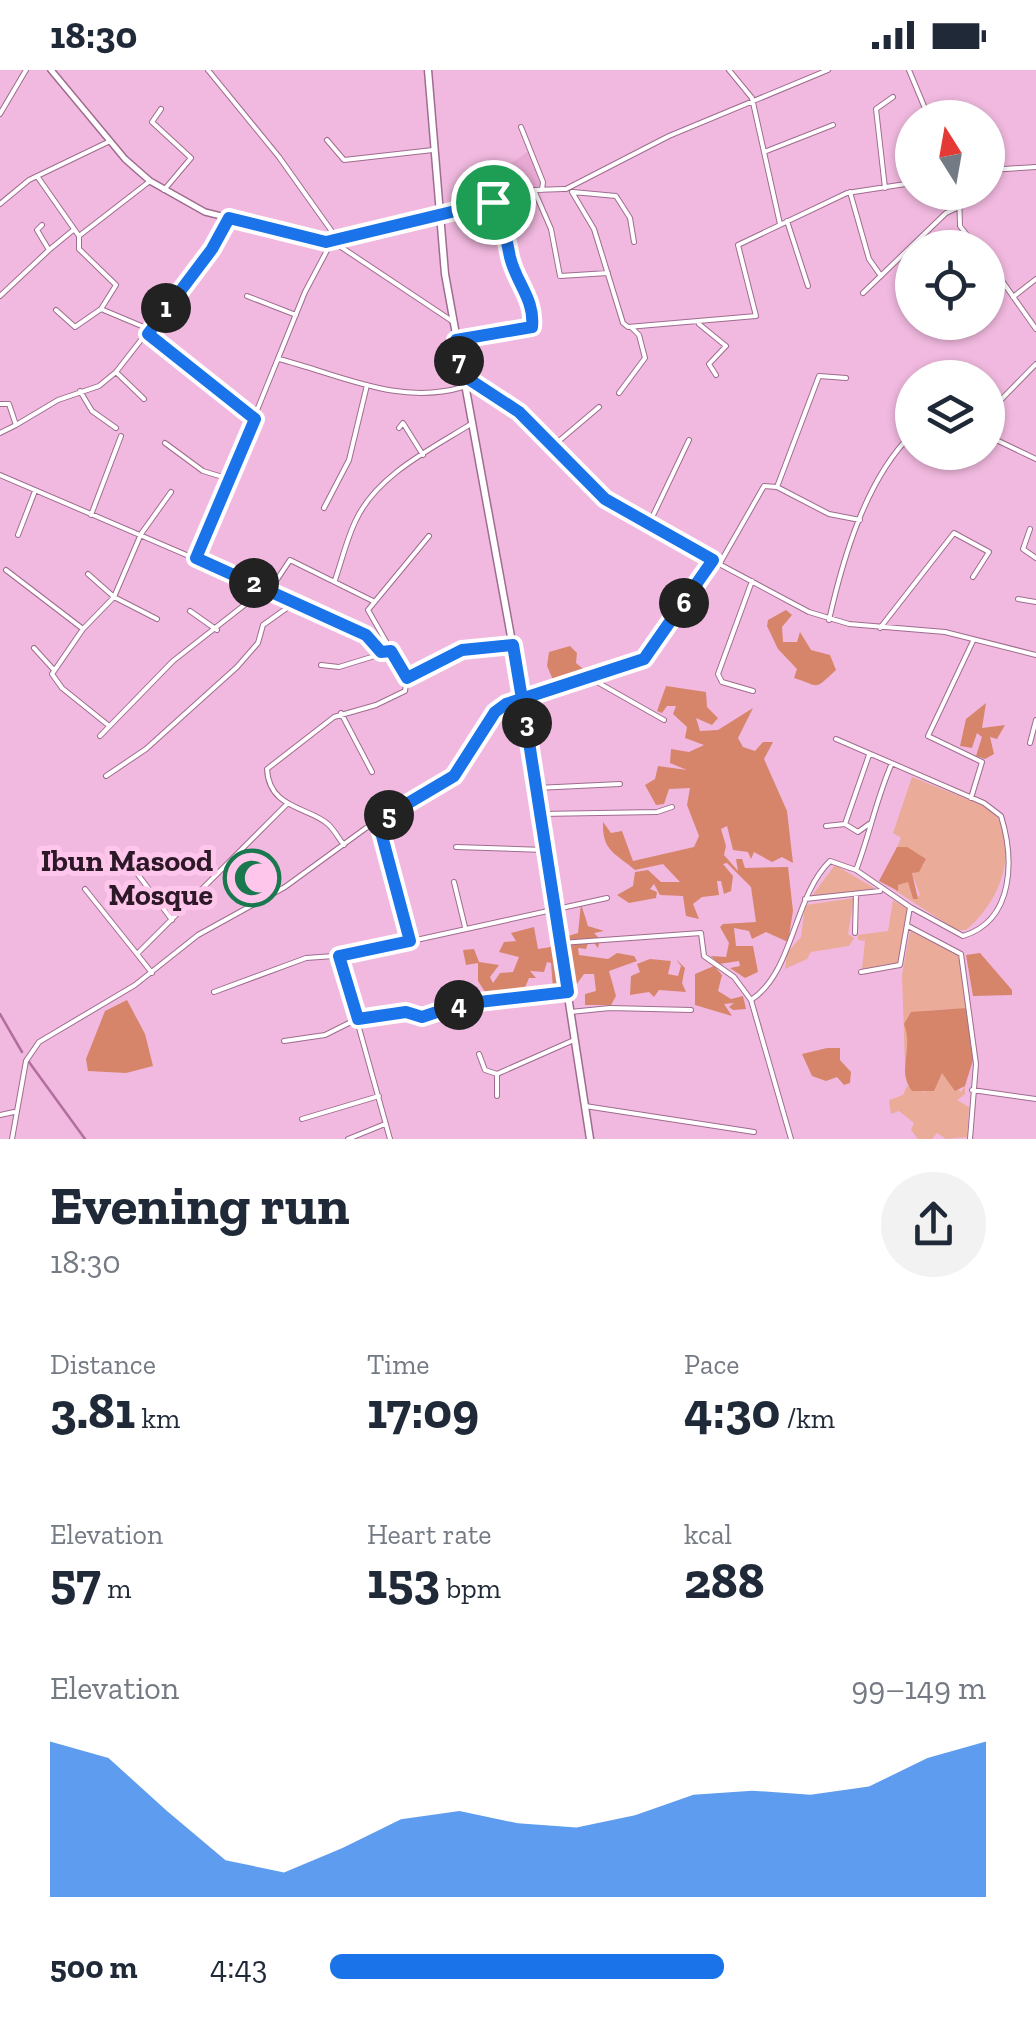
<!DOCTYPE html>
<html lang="en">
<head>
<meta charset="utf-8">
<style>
	body { margin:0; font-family:"Zilla Slab",serif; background:#f2f2f3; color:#1f2937; height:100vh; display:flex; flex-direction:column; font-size:38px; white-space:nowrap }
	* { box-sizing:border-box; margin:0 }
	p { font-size:32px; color:#747a83 }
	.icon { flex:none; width:55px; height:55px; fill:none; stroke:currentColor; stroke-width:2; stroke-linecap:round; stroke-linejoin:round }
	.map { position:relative; height:1069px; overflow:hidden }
	.sheet { display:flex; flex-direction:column; background:#fff; flex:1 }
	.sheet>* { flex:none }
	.needle { width:65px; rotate:349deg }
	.fabs { position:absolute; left:895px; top:30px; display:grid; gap:20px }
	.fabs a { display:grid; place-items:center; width:110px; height:110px; border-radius:50%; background:#fff; box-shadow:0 2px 8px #0004; font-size:50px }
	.pin { position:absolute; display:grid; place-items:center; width:85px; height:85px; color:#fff; margin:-42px; border:5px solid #fff; border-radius:50%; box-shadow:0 2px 10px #0007 }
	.km { position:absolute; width:50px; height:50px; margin:-25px; border-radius:50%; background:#222; color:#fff; font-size:28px; line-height:50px; text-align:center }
	.round { display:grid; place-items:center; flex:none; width:105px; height:105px; border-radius:52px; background:#f2f2f3 }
	.overview { display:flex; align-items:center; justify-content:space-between; height:170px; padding:0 50px }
	h1 { font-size:55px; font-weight:800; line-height:75px }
	.stats { display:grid; grid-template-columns:repeat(3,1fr); gap:15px; height:170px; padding:10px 50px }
	.stats div { display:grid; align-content:center }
	.stats b { font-size:50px; font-weight:800 }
	.stats small { font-size:28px; font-weight:400 }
	.stats p { font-size:28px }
	.chart { height:280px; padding:20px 50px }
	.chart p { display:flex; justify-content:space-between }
	.chart svg { width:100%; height:180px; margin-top:10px; fill:#1a73e8; opacity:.7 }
	ul { padding:0 50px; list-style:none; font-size:32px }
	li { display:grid; grid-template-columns:160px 120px 1fr; align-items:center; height:75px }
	li i { height:25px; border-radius:12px; background:#1a73e8 }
	.status { display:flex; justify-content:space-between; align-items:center; height:70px; padding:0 50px; background:#fff; direction:ltr }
	.status svg { height:28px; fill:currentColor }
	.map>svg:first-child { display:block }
</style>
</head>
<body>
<div class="status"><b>18:30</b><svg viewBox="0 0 49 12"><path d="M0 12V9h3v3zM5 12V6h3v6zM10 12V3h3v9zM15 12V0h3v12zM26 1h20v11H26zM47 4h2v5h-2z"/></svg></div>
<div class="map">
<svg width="1036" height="1069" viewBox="0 0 1036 1069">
	<rect width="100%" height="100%" fill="#f1b9df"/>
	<path fill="#e8aad4" d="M 530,80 L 541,117 L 514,125 L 499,102 Z"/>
	<path fill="#eaac98" d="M 912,707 L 992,739 C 1022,779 999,833 966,860 L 956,860 L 896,821 L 897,815 L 908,811 L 913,829 L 920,825 L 912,803 L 925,794 L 897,777 L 901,768 L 893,763 Z
		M 835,795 L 876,819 L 811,827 Z
		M 854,828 L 848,864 L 854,868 L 849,876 L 811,882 L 807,889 L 785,899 L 787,883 L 801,867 L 805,835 Z
		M 893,830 L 908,839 L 898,893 L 862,899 L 865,871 L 858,870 L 858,865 L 888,861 Z
		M 910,861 L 959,884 L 966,938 C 945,942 917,935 905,954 L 911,973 L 905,994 L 902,905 Z
		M 942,1003 L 961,1022 L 965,1016 L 965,1024 L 957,1030 L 969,1037 L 967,1067 L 946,1069 L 937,1063 L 932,1069 L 918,1069 L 911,1060 L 914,1053 L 899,1041 L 891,1044 L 889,1030 L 903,1025 L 907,1016 L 925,1022 Z"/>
	<path fill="#d6856b" d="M 786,540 L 792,545 L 782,557 L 783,572 L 797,572 L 800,562 L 811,580 L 830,585 L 836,600 C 812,622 821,616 794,608 L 797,599 L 778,579 L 767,556 L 768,550 Z
		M 570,576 L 577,583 L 576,593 L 587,602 L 584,607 L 554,612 L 547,596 L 549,582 Z
		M 666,616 L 706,622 L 707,637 L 718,648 L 712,655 L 696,648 L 700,661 L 718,660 L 753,638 L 738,668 L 743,677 L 755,681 L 763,672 L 773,672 L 764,689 L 787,741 L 793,793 L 782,787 L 772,792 L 754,782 L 751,789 L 748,782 L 733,780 L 727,756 L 721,759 L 726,776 L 724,785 L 738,801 L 736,789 L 742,789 L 745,798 L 788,797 L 793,841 L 788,872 L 766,862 L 752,869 L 749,861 L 734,858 L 736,876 L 753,876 L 758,902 L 745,908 L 730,898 L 740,896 L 739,891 L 719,894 L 711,886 L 726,887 L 729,873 L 720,857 L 723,854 L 756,852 L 751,817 L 727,793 L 723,794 L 733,806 L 731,821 L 724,824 L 721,811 L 717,811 L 719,825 L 702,827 L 693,834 L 699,849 L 686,846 L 683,826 L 660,825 L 654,814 L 650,819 L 657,822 L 656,828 L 629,833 L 617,825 L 633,816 L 635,802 L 648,800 L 661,812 L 680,812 L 663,794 L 635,800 C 616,783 602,782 603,752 L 611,763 L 622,761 L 633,791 L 694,777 L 699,766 L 687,735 L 690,718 L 669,719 L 664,734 L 656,735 L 645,715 L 655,709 L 658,696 L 687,700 L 670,693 L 671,679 L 689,682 L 704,675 L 685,668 L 687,657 L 673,644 L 676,636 L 667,636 L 662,643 L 657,641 Z
		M 986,633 L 982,658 L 1005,655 L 997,669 L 990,667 L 994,684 L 985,689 L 976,686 L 982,667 L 977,663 L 972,678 L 960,676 L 966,649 Z
		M 897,777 L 907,777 L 926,789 L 919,802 L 912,803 L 918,829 L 913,829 L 908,812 L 898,815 L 898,821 L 879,811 Z
		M 581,834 L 588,856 L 604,861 L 594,863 L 600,869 L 598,878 L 590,868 L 586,879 L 578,878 L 579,885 L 608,889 L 617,883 L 634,886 L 637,891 L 609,901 L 616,926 L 611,935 L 585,935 L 585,924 L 596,921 L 594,904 L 584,904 L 574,918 L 565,913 L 568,866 L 578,863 Z
		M 534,857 L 538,879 L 557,876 L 561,916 L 553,918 L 551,893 L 547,892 L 544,902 L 530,901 L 536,908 L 529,908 L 521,927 L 511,922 L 504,929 L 489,928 L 478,911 L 478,893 L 466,895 L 463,880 L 474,879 L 479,892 L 499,895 L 490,907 L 493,913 L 500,903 L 513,902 L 519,887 L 499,882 L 504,872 L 516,871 L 511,863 Z
		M 980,883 L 1012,920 L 1012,925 L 973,926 L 966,885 Z
		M 650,889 L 671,891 L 668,904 L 678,906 L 681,896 L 676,889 L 685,898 L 682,913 L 686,922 L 659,920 L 654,927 L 649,922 L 630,925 L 631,906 L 640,902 L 637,894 Z
		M 714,896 L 722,905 L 718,921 L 731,929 L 743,926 L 746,939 L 733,940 L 729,937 L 734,933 L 724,934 L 732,946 L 695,935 L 695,904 Z
		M 127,930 L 145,964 L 153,996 L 126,1003 L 88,1001 L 86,989 L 105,941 Z
		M 966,938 L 973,990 L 965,1016 L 955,1021 L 942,1003 L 934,1021 L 912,1021 C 896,1000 914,980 904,954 L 911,942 Z
		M 827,978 L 840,978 L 840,990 L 851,1002 L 850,1013 L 844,1015 L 837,1007 L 826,1011 L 812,1006 L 802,984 Z"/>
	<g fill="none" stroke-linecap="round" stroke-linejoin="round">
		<path stroke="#b26e9e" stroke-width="2.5" d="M 463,142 L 474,139
			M 443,146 L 460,143
			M 0,944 L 22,982
			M 29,992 L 85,1069"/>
		<g stroke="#9f6c8f" stroke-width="6">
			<path id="minor" d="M 208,0 L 279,87 L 338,170
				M 729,0 L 752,28 L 780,154
				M 909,0 L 924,36
				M 161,39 L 152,52 L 191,88 L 164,120
				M 0,44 L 26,0
				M 521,57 L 543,112 L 542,120
				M 988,67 L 999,100
				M 327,70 L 344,90 L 433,80
				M 764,82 L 833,55
				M 988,100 L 1036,97
				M 37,106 L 79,166 L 150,111
				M 885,118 L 876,39 L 893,27
				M 566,119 L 669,66 L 828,0
				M 534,120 L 551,159 L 560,206 L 608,203
				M 572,122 L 594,159 L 623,253 L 628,257 L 756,246 L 738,175 L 847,123 L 912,113
				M 573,122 L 616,126 L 630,148 L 634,172
				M 850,122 L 869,189 L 881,206
				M 959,122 L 960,156 L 977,178
				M 0,134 L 29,110 L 108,72
				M 442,144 L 534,120 L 564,119
				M 787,151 L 808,216
				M 79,166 L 79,179 L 116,215 L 101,239
				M 49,180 L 72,161
				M 988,191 L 1036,259
				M 863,223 L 946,143 L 959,137
				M 0,226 L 49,180 L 37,160 L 42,155
				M 247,226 L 296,245
				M 1013,227 L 1036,209
				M 56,240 L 75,257 L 101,239 L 151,260
				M 699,254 L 726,276 L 709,294 L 716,305
				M 931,254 L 932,252
				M 150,265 L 255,349
				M 458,270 L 532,257 C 536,229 516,213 510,187 C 506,167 503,151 493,132
				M 279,289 C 341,305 399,336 463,317
				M 116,302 L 144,329
				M 463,305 L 519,342 L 605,429 L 648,456 L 809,542 L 849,554 L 945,562 L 1036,585
				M 80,321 L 92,341 L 116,358
				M 619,323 L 645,288 L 639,265 L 631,257
				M 0,334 L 9,334 L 16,355 L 0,363
				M 988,343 L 1036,294
				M 16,355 L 58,330 L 99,316 L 116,302 L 212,179 L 229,149
				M 399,358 L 403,353 L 423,385
				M 988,366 L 1036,389
				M 165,373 L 203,401 L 229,409
				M 553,376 L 599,337
				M 0,405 L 345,553 L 366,565 L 381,583
				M 777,417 L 829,444 L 860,450
				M 324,438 L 349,390 L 367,315
				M 91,445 L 121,366
				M 648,456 L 689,370
				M 1030,459 L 1023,479 L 1036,488
				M 18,465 L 35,421
				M 197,488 L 305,222 L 332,171 L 452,251
				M 720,493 L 764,416 L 777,417 L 819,306 L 846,308
				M 6,500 L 83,559
				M 88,504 L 114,527 L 141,464 L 171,422
				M 335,510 C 342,490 347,468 356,450 C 377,405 431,379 471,354
				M 752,511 L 718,604 L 722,612 L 753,621
				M 270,520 L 290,490 L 373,531
				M 1018,529 L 1036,532
				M 190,541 L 217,560
				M 829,550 C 843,488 866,409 912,364
				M 880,558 L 954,463 L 989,482 L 973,507
				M 34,578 L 54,600
				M 321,595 L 339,597 L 391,581
				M 407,608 L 462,580 L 513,575
				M 590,608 L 664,650
				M 341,643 L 372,702
				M 108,655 L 62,618 L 52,604 L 83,559 L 114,527 L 157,549
				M 100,666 L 173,591 L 266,518
				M 836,669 L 984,733 L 1001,746 C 1014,788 1015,850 963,866 L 910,837
				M 1030,673 L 1036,650
				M 106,706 L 146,679 L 237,597 L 258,573 L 263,555 L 294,533
				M 536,718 L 620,714
				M 971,728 L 982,692 L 928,666 L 973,571
				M 540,744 L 657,742 L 672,737
				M 378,751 L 409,871
				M 845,754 L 858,762 L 869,754
				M 826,756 L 845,754 L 869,685
				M 344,775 C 339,769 335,761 329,755 C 311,737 269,740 267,699 L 334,647 L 376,635 L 405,621 L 407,608 L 368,540 L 429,466
				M 456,777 L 545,780
				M 133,798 L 172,850
				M 856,800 C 870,764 876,729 892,693
				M 454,812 L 465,857
				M 85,819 L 137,884
				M 805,829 L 880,821
				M 908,856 L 961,884 L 976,994 L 970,1069
				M 855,863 L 856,824
				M 561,873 L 701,863 L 704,886 L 734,907 L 751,930 L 791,1069
				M 339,886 L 390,1069
				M 152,903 L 137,884 L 288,733
				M 214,922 L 306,888 L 348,885 L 607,828
				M 751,930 C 794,902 793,827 830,791 L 856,800 L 910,837 L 900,895 L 861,902
				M 570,942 L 610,938 L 691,940
				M 284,971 L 325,965 L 357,949 L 406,942 L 422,947 L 461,935 L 568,922
				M 479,984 L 485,1000 L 497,1004 L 574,970
				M 497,1004 L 497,1026
				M 972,1020 L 1036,1029
				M 585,1036 L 754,1062
				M 0,1045 L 14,1042
				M 302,1049 L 379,1026
				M 12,1069 L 26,991 L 39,972 L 135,915 L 198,865 L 285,817 L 366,758 L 441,716 L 505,634 L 644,589 L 713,490
				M 348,1069 L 385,1054"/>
		</g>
		<g stroke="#9f6c8f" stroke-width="8">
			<path id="tertiary" d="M 51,0 L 125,89 L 150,111 L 205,142 L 326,172 L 438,145"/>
		</g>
		<g stroke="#9f6c8f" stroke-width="9">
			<path id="secondary" d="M 428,0 L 445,204 L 522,627 L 590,1069"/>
		</g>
		<use href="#minor" stroke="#fff" stroke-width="4"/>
		<use href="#tertiary" stroke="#fff" stroke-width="5"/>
		<use href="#secondary" stroke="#fff" stroke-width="6"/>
	</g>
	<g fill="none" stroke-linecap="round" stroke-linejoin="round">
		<g stroke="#fff" stroke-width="20">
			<path id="route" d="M 493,132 L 326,172 L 229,148 L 212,179 L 148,264 L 255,349 L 196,488 L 366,565 L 381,582 L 391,581 L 407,608 L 462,580 L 513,575 L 526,653 L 568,922 L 461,934 L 422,947 L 406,942 L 358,949 L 339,886 L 410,871 L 378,751 L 454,706 L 495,642 L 506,634 L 644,589 L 713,490 L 605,429 L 519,342 L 461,304 L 456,270 L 532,257 C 535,229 516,213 510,187 C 506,167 503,151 493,132"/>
		</g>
		<use href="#route" stroke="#1a73e8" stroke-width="12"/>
	</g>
	<defs>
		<g id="mosque-ring" transform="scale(2.875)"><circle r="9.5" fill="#ffc6ec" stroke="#1a784f" stroke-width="1.5"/><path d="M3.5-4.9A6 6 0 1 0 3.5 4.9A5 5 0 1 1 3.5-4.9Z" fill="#1a784f"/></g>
	</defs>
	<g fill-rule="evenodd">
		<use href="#mosque-ring" x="252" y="808"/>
	</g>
	<g text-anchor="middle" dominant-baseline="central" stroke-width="10" stroke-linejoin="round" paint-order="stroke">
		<g font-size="30" font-weight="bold" fill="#2c1826" stroke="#ffc6ec" text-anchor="end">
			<text x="213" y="791">Ibun Masood<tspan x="213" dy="34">Mosque</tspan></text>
		</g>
	</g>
</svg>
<div class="fabs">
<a><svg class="needle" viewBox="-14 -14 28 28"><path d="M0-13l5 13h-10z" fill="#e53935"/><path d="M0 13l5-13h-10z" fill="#747a83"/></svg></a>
<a><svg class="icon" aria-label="locate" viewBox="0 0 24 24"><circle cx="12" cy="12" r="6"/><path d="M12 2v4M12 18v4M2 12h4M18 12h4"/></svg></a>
<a><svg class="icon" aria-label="layers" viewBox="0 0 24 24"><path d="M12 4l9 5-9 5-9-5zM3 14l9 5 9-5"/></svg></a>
</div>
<div class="pin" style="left:493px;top:132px;background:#1e9e55"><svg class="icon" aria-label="arrive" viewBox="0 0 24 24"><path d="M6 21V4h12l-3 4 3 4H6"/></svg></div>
<b class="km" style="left:166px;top:238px">1</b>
<b class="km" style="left:254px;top:513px">2</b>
<b class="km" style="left:527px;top:653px">3</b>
<b class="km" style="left:459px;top:935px">4</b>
<b class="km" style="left:389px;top:745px">5</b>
<b class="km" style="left:684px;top:533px">6</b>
<b class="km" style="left:459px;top:291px">7</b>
</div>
<section class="sheet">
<div class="overview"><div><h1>Evening run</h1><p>18:30</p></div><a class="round"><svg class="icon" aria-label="share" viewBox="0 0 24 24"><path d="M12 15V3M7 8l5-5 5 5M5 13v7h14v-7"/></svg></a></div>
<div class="stats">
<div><p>Distance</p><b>3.81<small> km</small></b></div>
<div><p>Time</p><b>17:09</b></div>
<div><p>Pace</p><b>4:30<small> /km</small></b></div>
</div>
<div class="stats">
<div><p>Elevation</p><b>57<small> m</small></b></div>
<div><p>Heart rate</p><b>153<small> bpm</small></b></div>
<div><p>kcal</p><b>288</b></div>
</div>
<div class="chart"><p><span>Elevation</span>99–149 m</p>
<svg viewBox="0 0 160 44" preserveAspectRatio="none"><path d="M0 44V6L10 10L20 23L30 35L40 38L50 32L60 25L70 23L80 26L90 27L100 24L110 19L120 18L130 19L140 17L150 10L160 6V44z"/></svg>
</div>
<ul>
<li><b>500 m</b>4:43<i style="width:60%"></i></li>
</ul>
</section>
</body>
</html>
